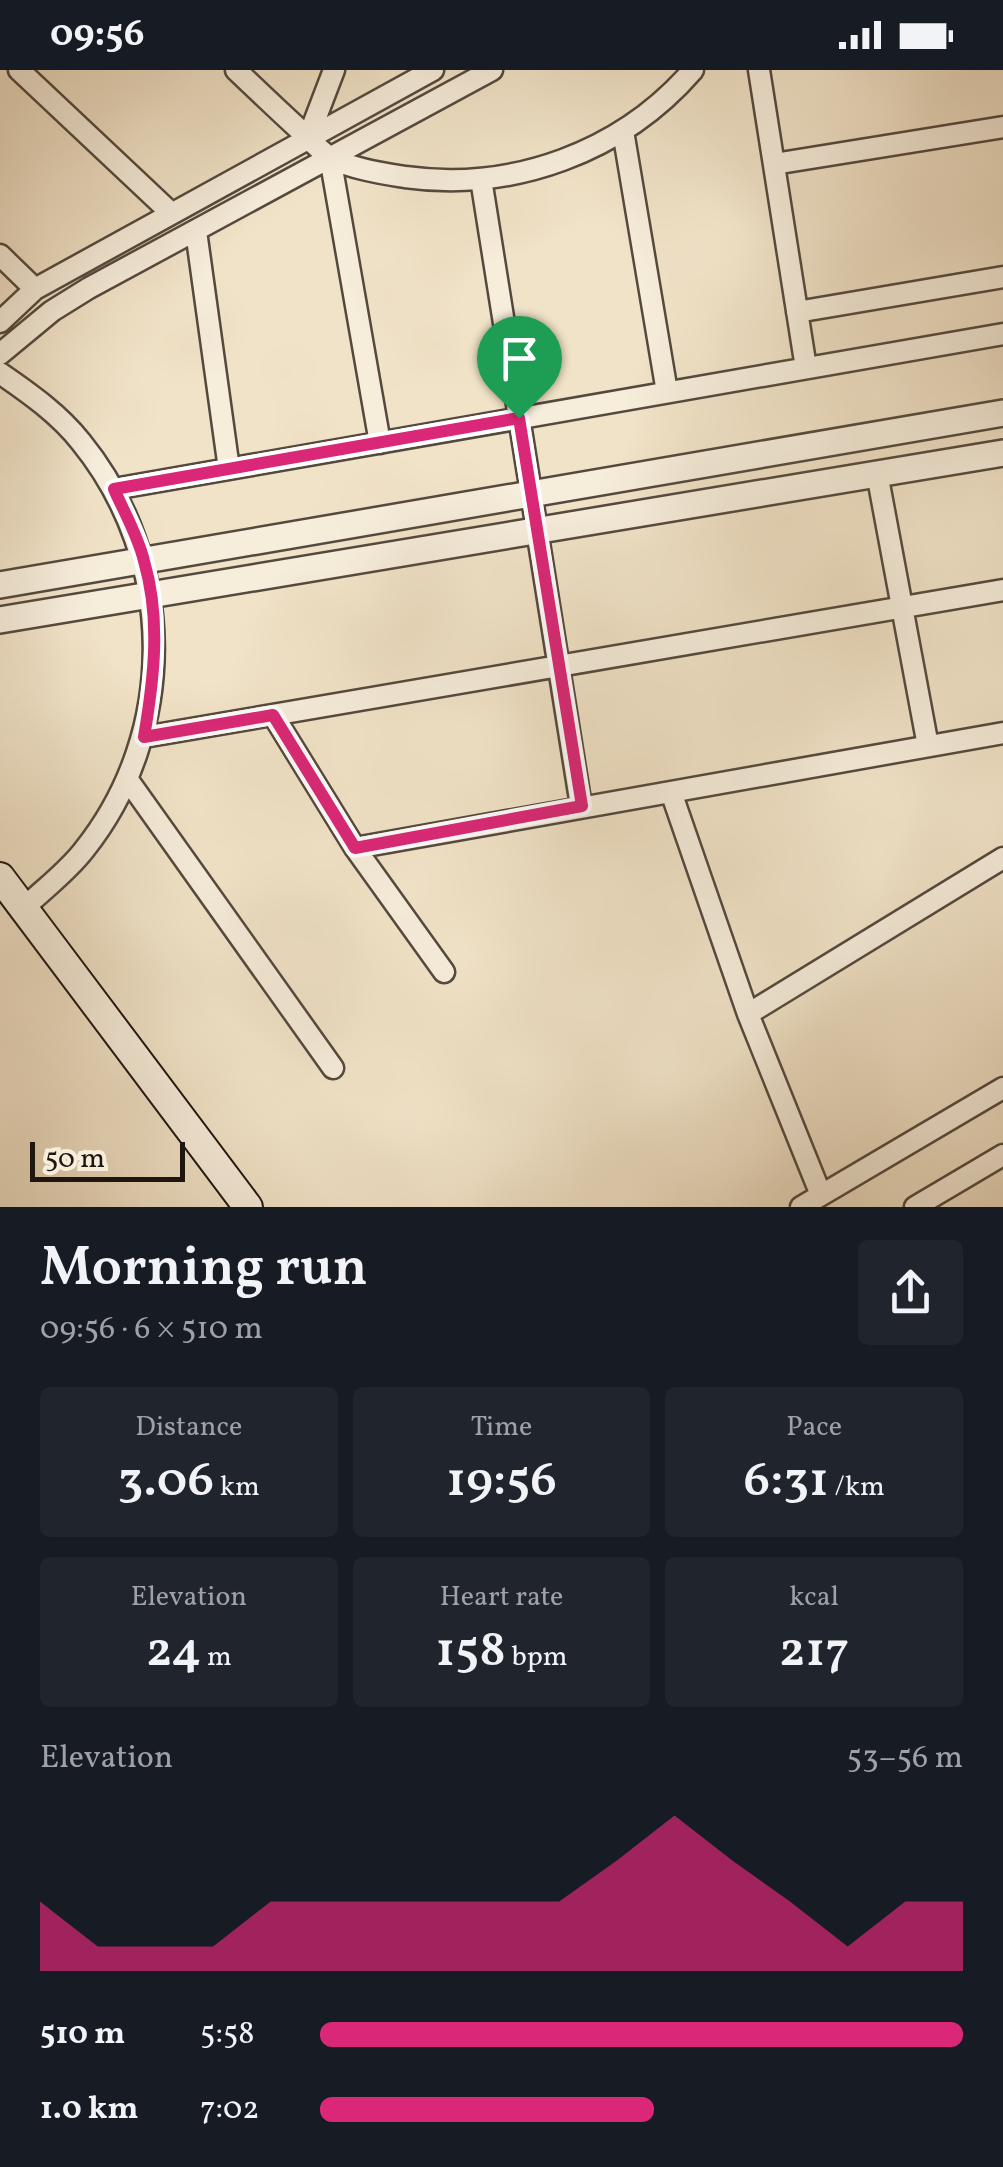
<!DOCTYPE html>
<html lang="en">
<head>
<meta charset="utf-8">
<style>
	body { margin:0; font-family:Vollkorn,serif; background:#20242c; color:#f1f3f6; height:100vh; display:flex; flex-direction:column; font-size:38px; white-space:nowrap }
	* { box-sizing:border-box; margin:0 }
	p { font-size:32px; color:#9ea1a6 }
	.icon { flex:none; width:55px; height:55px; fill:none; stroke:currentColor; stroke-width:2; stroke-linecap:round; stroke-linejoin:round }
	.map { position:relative; height:1137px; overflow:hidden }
	.side { display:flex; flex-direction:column; background:#171b24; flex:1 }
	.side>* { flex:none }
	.scale { position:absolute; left:30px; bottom:25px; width:155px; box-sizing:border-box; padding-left:10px; border:5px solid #201610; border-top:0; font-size:28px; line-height:35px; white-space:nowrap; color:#201610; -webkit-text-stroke:8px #f6eddb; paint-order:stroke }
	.pin { position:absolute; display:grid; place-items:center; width:85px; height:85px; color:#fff; margin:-102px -42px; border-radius:50% 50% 50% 0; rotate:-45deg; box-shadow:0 0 10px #0007 }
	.pin .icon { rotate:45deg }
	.round { display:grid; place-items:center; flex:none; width:105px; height:105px; border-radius:10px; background:#20242c }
	.head { display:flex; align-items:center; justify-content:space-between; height:170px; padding:0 40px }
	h1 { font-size:55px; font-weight:600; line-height:75px }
	.stats { display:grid; grid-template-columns:repeat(3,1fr); gap:15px; height:170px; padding:10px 40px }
	.stats div { display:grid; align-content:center; border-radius:10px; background:#20242c; text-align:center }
	.stats b { font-size:50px; font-weight:600 }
	.stats small { font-size:28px; font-weight:400 }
	.stats p { font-size:28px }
	.chart { height:280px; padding:20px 40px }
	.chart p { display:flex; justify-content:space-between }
	.chart svg { width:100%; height:180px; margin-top:10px; fill:#db2777; opacity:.7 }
	ul { padding:0 40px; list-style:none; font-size:32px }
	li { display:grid; grid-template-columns:160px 120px 1fr; align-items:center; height:75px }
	li i { height:25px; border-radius:12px; background:#db2777 }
	.status { display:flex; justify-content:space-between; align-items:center; height:70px; padding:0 50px; background:#171b24; direction:ltr }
	.status svg { height:28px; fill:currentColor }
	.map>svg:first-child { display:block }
</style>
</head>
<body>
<div class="status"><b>09:56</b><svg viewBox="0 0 49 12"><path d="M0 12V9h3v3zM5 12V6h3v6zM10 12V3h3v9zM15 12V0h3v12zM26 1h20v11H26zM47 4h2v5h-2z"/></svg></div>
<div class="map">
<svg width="1003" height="1137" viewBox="0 0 1003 1137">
	<rect width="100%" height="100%" fill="#f1e3c8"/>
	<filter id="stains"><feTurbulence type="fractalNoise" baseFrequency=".002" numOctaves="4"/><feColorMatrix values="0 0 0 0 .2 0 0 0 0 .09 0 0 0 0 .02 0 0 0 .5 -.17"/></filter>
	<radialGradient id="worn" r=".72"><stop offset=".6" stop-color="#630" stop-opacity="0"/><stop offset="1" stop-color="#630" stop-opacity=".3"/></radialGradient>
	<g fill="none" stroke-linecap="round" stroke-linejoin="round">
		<g stroke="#54493e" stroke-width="25">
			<path id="minor" d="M 19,0 L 171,143
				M 236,0 C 258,21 280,42 303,63 C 311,71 321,82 331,88 C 353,99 381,103 405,107 C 513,122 622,82 693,0
				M 759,0 L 806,298
				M 623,61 L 667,322
				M 308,68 L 334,0
				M 330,87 L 380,373
				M 774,94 L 1003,57
				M 481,109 L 581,736
				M 196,161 L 229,399
				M 0,185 L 35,219
				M 797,242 L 1003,207
				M 0,252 L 35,219 L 433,0
				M 0,284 L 52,241 L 89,218 L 492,0
				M 0,303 C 29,323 59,344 81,372 C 176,489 179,661 84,780 C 68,801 44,819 24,838
				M 877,403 L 928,676
				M 114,419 L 1003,264
				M 273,645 L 355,778 L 444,902
				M 144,667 L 1003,520
				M 128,710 L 333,998
				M 671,722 L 748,944 L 821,1125
				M 355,778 L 1003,663
				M 748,944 L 1003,788
				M 801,1137 L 1003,1018
				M 915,1137 L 1003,1085"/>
		</g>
		<g stroke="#54493e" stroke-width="30">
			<path id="tertiary" d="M 0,515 L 1003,343
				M 0,550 L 1003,383"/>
		</g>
		<g stroke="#201610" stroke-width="32">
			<path id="secondary" d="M 0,807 L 248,1137"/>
		</g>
		<use href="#minor" stroke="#f6eddb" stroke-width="20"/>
		<use href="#tertiary" stroke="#f6eddb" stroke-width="25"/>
		<use href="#secondary" stroke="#f6eddb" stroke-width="28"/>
	</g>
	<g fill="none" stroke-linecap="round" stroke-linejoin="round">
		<g stroke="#fff" stroke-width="20">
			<path id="route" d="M 519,348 L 582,736 L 355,778 L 273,645 L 144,667 C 154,608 161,549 144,491 C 138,466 124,442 114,419 Z"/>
		</g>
		<use href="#route" stroke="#db2777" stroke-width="12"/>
	</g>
	<rect width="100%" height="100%" filter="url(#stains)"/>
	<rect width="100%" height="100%" fill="url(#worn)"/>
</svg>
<div class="scale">50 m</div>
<div class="pin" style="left:519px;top:348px;background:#1e9e55"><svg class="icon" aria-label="arrive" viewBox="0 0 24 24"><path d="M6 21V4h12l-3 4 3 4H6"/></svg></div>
</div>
<section class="side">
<div class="head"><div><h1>Morning run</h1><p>09:56 · 6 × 510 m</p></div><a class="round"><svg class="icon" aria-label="share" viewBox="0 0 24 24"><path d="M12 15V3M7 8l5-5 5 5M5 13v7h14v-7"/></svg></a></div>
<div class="stats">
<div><p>Distance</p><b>3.06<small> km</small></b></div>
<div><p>Time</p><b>19:56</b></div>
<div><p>Pace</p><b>6:31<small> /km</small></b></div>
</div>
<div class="stats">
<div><p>Elevation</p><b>24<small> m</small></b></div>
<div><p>Heart rate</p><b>158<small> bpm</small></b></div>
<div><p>kcal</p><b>217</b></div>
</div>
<div class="chart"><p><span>Elevation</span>53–56 m</p>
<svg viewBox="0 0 160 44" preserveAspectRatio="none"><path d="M0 44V27L10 38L20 38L30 38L40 27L50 27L60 27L70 27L80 27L90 27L100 17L110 6L120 17L130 27L140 38L150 27L160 27V44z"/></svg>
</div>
<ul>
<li><b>510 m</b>5:58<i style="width:100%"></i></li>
<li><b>1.0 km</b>7:02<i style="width:52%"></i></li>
</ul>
</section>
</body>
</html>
